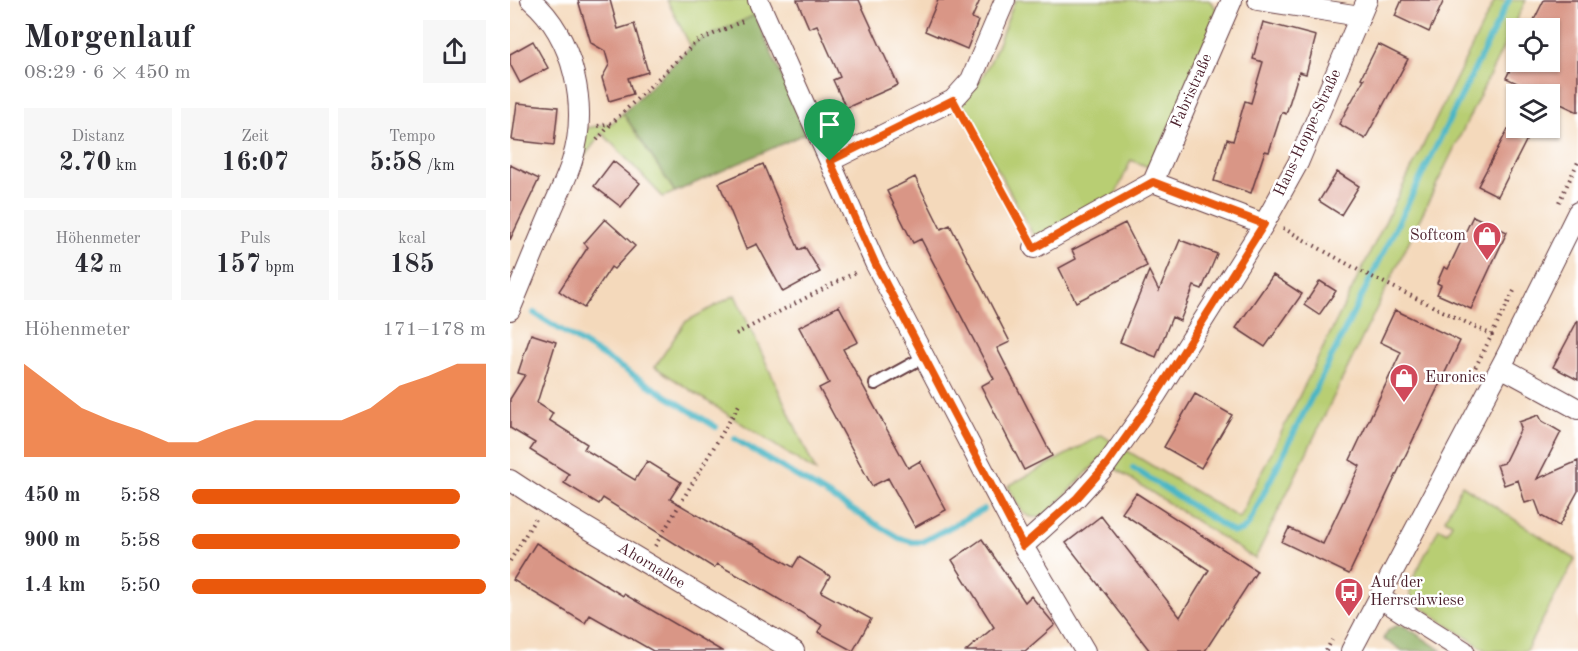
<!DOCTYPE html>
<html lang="de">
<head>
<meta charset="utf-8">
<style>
	body { margin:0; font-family:"Old Standard TT",serif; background:#f7f7f7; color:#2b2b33; height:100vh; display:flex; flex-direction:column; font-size:22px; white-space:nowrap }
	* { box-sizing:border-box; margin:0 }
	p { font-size:20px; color:#7c7c81 }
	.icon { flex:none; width:33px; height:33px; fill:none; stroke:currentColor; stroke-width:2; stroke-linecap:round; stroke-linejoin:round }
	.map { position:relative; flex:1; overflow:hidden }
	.panel { display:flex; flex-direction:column; background:#fff; width:510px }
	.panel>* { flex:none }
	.buttons { position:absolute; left:996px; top:18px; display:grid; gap:12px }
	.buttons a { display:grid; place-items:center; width:54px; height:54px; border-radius:0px; background:#fff; box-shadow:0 2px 4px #0004; font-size:30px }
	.pin { position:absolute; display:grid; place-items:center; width:51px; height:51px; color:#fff; margin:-62px -26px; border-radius:50% 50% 50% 0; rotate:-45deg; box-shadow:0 0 6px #0007 }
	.pin .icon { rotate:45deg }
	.round { display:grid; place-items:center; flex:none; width:63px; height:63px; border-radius:0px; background:#f7f7f7 }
	.overview { display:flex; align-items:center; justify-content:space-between; height:102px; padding:0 24px }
	h1 { font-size:33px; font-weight:600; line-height:45px }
	.metrics { display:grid; grid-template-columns:repeat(3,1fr); gap:9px; height:102px; padding:6px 24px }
	.metrics div { display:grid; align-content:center; border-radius:0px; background:#f7f7f7; text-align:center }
	.metrics b { font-size:26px; font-weight:600 }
	.metrics small { font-size:16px; font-weight:400 }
	.metrics p { font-size:16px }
	.chart { height:168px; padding:12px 24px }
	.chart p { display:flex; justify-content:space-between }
	.chart svg { width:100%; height:108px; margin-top:6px; fill:#ea580c; opacity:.7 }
	ul { padding:0 24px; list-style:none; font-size:20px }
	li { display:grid; grid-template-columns:96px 72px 1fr; align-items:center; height:45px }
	li i { height:15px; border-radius:8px; background:#ea580c }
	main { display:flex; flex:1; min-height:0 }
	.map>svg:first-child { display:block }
</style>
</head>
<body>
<main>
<section class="panel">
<div class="overview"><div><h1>Morgenlauf</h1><p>08:29 · 6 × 450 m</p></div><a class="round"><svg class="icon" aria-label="share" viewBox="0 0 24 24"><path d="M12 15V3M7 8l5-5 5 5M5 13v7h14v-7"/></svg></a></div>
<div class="metrics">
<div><p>Distanz</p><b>2.70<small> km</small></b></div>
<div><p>Zeit</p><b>16:07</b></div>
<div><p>Tempo</p><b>5:58<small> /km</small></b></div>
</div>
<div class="metrics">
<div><p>Höhenmeter</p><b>42<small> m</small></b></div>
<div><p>Puls</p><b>157<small> bpm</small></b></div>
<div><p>kcal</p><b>185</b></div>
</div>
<div class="chart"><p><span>Höhenmeter</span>171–178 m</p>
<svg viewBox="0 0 160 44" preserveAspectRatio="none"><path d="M0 44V6L10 15L20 24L30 29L40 33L50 38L60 38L70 33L80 29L90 29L100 29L110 29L120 24L130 15L140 11L150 6L160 6V44z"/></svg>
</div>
<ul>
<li><b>450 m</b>5:58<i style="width:91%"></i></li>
<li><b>900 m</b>5:58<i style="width:91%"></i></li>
<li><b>1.4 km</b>5:50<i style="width:100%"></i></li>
</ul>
</section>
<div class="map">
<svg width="1068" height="651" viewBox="0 0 1068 651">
	<rect width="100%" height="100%" fill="#fff"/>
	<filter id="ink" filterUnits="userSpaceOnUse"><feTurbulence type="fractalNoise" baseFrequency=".0167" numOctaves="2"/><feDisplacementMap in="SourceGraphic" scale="12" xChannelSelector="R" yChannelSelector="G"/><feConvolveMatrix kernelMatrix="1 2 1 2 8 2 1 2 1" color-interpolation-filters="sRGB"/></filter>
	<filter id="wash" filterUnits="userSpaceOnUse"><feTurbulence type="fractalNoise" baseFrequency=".008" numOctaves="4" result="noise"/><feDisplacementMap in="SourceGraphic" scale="24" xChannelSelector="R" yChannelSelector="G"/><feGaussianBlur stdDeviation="1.35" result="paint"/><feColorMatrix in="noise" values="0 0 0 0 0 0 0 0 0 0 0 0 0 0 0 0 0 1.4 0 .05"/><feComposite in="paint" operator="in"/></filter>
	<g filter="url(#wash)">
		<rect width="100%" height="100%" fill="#f4d9bb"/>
		<path fill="#b8ce73" stroke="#81764f" stroke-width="1.5" d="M 157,0 L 238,0 L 245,15 L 181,47 Z
			M 505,0 L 699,0 L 706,8 L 706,19 L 641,168 L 621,160 L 604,198 L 526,240 L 452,103 C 480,75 491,35 505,0 Z
			M 985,0 L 1016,0 L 745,559 L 604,468 L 616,450 L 729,518 Z
			M 113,113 L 165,192 L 153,197 L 92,133 L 51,188 L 67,130 L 102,123 Z
			M 225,295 L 306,472 L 145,367 L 175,322 Z
			M 592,435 L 602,442 L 590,459 L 535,516 C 511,523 508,503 498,486 Z
			M 952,485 L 1065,559 L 1016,651 L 977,651 L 905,603 C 899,595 899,591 901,582 L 929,528 L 937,532 L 942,523 L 935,519 Z"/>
		<path fill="#92b165" stroke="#6e6848" stroke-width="1.5" d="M 245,15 L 296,133 L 165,192 L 113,113 L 186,42 Z
			M 889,625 L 896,627 L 932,651 L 893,651 L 873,639 L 879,629 Z"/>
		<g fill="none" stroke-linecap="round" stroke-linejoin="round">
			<path stroke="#49b6c5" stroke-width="6" d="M 24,313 L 206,427
				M 225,439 L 389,538 L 402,542 L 412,542 L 474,509
				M 623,468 L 723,532 L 731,531 L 738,525 L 999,0"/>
		</g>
		<g id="blocks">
			<path fill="#d99686" d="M 68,0 L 100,0 L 108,29 L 124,24 L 138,72 L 118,78 L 123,94 L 99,101 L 92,78 L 99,65 L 95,51 L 81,43 Z
				M 287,0 L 349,0 L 388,85 L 336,108 L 323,80 L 330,77 L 307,25 L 299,28 Z
				M 428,0 L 470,0 L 462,18 L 468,21 L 457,49 L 415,31 Z
				M 892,0 L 934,0 L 919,32 L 885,16 Z
				M 1034,0 L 1068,0 L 1068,112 L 1040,99 L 1040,94 L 1031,94 L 996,78 L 1004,62 L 1040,62 L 1040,28 L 1020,28 Z
				M 753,22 L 806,36 L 796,74 L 789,72 L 776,114 L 772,112 L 759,152 L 755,151 L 741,193 L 704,181 L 717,139 L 723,141 L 735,101 L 741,103 L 753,62 L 743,59 Z
				M 23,41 L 38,68 L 10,83 L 0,64 L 0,54 Z
				M 868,44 L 898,59 L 855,139 L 829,124 L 854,79 L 851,78 Z
				M 7,103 L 48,107 L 44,145 L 2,140 Z
				M 998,129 L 1017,139 L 988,196 L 968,186 Z
				M 103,161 L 130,183 L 111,207 L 84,186 Z
				M 253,164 L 289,250 L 295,247 L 310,272 L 273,292 L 247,244 L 236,249 L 209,183 Z
				M 0,165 L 29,179 L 0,240 Z
				M 827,172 L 849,186 L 831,215 L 809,201 Z
				M 405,177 L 431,229 L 440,225 L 500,342 L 487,348 L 542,456 L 514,470 L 471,386 L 484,379 L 411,239 L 403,243 L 377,191 Z
				M 963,216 L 997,232 L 961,309 L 927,294 L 931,285 L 927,283 L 934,267 L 938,269 Z
				M 95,219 L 125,246 L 104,269 L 101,267 L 74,308 L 49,291 L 78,247 L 74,243 Z
				M 615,223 L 637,266 L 566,302 L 549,268 L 566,259 L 562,250 Z
				M 670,240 L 707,254 L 692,289 L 684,286 L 670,321 L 662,317 L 646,357 L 610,342 L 639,271 L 649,291 Z
				M 763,275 L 792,294 L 755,347 L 726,328 Z
				M 810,281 L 826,291 L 809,315 L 794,305 Z
				M 329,306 L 348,342 L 333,349 L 398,468 L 410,461 L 436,510 L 405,527 L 378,478 L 362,486 L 309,388 L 319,383 L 289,327 Z
				M 885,310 L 950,341 L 839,574 L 772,542 L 779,528 L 813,544 L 850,466 L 840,460 L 891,352 L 870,342 Z
				M 1068,320 L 1068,380 L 1043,367 Z
				M 21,334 L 46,342 L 27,403 L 43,413 L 39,420 L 77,444 L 74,449 L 125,480 L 137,461 L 171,482 L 160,499 L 223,536 L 243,544 L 283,567 L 289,557 L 320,576 L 311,592 L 361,619 L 343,651 L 308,632 L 312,625 L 245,585 L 207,564 L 204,568 L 93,498 L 89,504 L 54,483 L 59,474 L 20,450 L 25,443 L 0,428 L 0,399 L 15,375 L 8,373 Z
				M 685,394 L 722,415 L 691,468 L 654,447 Z
				M 1029,415 L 1032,421 L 1051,432 L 1027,479 L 1068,461 L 1068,491 L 1049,526 L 1031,516 L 1025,500 L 1015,503 L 1008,480 L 994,485 L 987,465 L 994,463 L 1011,428 L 1009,422 Z
				M 626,493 L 747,571 L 695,651 L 640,651 L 556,543 L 591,516 L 670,617 L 699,570 L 612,513 Z
				M 472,539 L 515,602 L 521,596 L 545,625 L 515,651 L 456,651 L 484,627 L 442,560 Z
				M 26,543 L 113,596 L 114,594 L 212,651 L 143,651 L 80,615 L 75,623 L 3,580 Z"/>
		</g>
	</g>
	<g filter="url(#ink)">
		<use href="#blocks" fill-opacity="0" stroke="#643b41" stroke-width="1.5"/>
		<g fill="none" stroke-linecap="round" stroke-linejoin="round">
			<g stroke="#643b41" stroke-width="14">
				<path id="lane" d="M 365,384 L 414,357"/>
			</g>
			<g stroke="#643b41" stroke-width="22">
				<path id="street" d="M 248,0 L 365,263 L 513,546 L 575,651
					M 748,0 L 850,16
					M 320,161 L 443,100 L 461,80 L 495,0
					M 643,182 L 754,224
					M 524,248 L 643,182 L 722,0
					M 0,310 C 14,277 27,244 41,212 C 48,195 57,178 62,161 C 79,107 64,37 21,0
					M 991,367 L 1068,409
					M 0,480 L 35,503 L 284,651
					M 513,546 L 567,497 L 597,464 L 646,395 L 754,224 L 788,163 L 857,0
					M 870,598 L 954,651
					M 841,651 L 997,355 L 1068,212"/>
			</g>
			<path stroke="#643b41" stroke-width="4" stroke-dasharray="1.5 4.5" stroke-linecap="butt" d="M 452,116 L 515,230
				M 88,126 L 102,123 L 186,42 L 235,20
				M 87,140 L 102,123
				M 1049,202 L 1068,162
				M 773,228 L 850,271 L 982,335
				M 226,334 L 348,271
				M 960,378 L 1005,289
				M 145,546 L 229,405
				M 0,561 L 25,519
				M 816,651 L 822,640"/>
			<use href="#lane" stroke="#fff" stroke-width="10"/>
			<use href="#street" stroke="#fff" stroke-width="20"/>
		</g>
	</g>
	<g fill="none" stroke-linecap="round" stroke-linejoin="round" filter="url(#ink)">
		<g stroke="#fff" stroke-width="12">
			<path id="route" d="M 443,100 L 524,248 L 643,182 L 754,224 L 646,395 L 597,464 L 567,498 L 513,546 L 365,263 L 320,161 Z"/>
		</g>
		<use href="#route" stroke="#ea580c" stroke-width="8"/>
	</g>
	<defs>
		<g id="shop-pin" transform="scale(1.5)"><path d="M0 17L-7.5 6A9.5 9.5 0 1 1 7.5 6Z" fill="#d1495b" stroke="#fff"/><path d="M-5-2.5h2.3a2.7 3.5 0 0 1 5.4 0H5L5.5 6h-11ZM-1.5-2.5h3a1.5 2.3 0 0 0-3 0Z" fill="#fff"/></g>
		<g id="bus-pin" transform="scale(1.5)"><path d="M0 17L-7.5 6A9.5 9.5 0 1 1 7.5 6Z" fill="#d1495b" stroke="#fff"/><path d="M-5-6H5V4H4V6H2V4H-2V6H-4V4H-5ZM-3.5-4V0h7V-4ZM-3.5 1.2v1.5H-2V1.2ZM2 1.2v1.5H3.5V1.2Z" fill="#fff"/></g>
	</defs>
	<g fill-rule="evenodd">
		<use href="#shop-pin" x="977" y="236"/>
		<use href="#shop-pin" x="894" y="378"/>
		<use href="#bus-pin" x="839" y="592"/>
	</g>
	<g text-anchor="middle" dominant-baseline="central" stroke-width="5" stroke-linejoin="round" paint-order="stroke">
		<g font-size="16" fill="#4a1f2b" stroke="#fff">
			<text transform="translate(682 91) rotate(-66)">Fabristraße</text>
			<text transform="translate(798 133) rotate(-65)">Hans-Hoppe-Straße</text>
			<text transform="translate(141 566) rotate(31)">Ahornallee</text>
		</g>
		<g font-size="16" fill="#4a1f2b" stroke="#fff" text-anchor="start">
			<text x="956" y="236" text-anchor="end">Softcom</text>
			<text x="915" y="378">Euronics</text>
			<text x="860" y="583">Auf der<tspan x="860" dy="18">Herrschwiese</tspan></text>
		</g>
	</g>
</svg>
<div class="buttons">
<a><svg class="icon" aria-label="locate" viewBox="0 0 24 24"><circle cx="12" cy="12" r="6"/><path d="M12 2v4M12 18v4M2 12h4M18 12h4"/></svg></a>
<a><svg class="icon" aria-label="layers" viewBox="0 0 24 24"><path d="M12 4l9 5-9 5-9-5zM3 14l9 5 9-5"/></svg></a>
</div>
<div class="pin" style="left:320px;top:161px;background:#1e9e55"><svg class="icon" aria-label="arrive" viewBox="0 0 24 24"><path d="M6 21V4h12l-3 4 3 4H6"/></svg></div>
</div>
</main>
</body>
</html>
